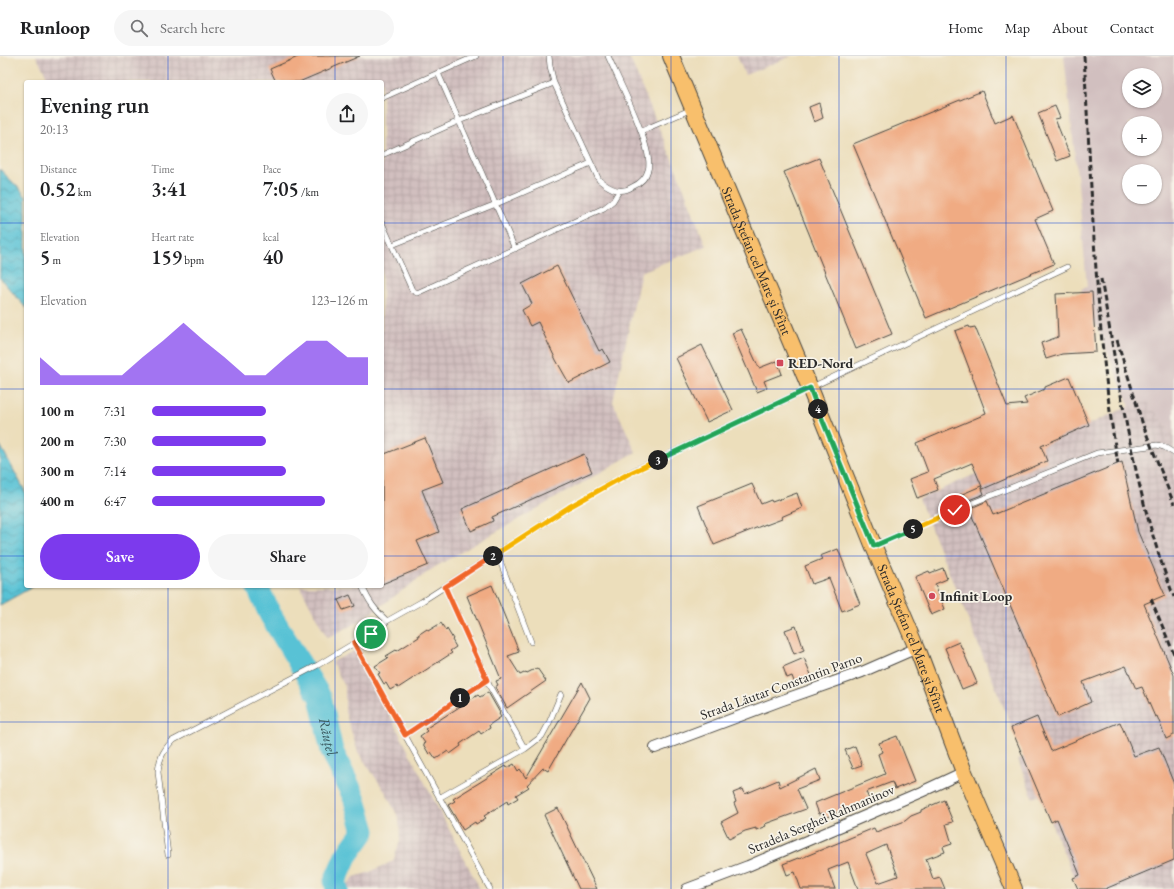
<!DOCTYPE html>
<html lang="en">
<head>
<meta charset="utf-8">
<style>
	body { margin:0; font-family:"EB Garamond",serif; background:#f6f6f6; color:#202124; height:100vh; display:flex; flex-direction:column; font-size:15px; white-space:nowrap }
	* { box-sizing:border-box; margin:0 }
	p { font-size:13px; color:#757577 }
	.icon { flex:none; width:22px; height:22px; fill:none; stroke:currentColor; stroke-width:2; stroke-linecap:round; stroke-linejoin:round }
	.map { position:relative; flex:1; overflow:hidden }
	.side { position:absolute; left:24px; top:24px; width:360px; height:508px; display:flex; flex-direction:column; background:#fff; border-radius:4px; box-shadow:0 1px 3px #0004 }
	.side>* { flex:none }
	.controls { position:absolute; left:1122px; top:12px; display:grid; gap:8px }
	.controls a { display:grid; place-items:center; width:40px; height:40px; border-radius:50%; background:#fff; box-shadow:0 1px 3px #0004; font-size:20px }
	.pin { position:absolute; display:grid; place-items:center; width:34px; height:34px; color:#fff; margin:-17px; border:2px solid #fff; border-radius:50%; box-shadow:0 1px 4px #0007 }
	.km { position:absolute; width:20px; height:20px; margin:-10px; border-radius:50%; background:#222; color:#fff; font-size:11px; line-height:20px; text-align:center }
	.round { display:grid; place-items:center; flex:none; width:42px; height:42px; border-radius:21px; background:#f6f6f6 }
	.headline { display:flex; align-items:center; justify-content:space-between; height:68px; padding:0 16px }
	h1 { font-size:22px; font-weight:600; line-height:30px }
	.stats { display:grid; grid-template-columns:repeat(3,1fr); gap:6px; height:68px; padding:4px 16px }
	.stats div { display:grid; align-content:center }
	.stats b { font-size:20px; font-weight:600 }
	.stats small { font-size:11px; font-weight:400 }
	.stats p { font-size:11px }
	.chart { height:112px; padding:8px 16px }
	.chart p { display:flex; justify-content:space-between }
	.chart svg { width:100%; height:72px; margin-top:4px; fill:#7c3aed; opacity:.7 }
	.cta { display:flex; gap:8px; margin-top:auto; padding:8px 16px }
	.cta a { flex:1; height:46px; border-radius:24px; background:#7c3aed; color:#fff; font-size:16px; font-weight:600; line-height:46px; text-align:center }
	.cta a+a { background:#f6f6f6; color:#202124 }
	ul { padding:0 16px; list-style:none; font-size:13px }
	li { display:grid; grid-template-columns:64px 48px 1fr; align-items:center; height:30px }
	li i { height:10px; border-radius:5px; background:#7c3aed }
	header { display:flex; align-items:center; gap:24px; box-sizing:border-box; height:56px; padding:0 20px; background:#fff; border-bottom:1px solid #e0e0e0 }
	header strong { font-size:19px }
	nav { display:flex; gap:22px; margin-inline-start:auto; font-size:14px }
	.search { width:280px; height:36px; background:#f6f6f6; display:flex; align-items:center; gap:10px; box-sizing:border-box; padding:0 14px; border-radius:22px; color:#757577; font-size:15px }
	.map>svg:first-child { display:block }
</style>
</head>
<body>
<header>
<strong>Runloop</strong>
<div class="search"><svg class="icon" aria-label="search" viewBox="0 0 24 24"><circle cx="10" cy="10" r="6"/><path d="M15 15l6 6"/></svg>Search here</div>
<nav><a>Home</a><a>Map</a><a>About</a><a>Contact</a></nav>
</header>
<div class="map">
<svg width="1174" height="833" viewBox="0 0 1174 833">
	<defs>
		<pattern id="industrial-grid" width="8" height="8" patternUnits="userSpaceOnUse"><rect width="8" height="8" fill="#d1bfbf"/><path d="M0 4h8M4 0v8" fill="none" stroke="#b4a4a4"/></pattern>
		<pattern id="water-waves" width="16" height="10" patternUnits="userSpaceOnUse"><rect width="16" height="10" fill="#59c2d5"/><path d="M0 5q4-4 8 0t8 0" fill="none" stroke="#4a9ead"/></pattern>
	</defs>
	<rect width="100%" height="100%" fill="#f7f3e8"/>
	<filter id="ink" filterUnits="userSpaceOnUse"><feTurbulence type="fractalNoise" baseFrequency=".025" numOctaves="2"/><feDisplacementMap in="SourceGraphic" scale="8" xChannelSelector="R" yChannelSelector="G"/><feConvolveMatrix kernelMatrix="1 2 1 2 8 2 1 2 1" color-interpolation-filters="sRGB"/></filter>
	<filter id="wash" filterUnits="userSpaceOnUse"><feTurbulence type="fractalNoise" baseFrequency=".012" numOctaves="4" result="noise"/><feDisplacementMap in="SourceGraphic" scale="16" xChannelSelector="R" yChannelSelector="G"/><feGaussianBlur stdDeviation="0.9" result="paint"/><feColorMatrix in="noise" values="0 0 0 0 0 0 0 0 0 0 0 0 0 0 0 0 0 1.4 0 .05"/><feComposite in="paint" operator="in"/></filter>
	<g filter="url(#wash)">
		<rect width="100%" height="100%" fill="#ecdebb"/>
		<path fill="url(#industrial-grid)" d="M 36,0 L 629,0 L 681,125 L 706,190 L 641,216 L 613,346 L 636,396 L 435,511 L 360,565 L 327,582 L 300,530 L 382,530 L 382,26 L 50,26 Z
			M 737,0 L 792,0 L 745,19 Z
			M 1146,343 L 1174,380 L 1174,833 L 1079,833 L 1039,739 L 1033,742 L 1018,704 L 1024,701 L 919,443 Z
			M 356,594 L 480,833 L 348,833 L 348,828 L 354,821 L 370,816 L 393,805 L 400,785 L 399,763 L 386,737 L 358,696 L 345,656 L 345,631 L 332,606 Z"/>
		<path fill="#d1bfbf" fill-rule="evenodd" d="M 1064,0 L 1174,0 L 1174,380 L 1146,344 L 1130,351 L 1081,233 L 1087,231 L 1078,128 ZM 1129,19 L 1155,19 L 1155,45 L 1129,45 ZM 1129,67 L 1155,67 L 1155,93 L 1129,93 ZM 1129,115 L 1155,115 L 1155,141 L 1129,141 Z"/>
		<path fill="url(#water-waves)" stroke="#427680" d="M 0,113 C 8,123 19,130 26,141 L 26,252 L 0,222 Z
			M 0,389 L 26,437 L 26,530 L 34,530 L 0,549 Z"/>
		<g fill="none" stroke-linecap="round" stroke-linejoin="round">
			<path stroke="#59c2d5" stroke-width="23" id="s1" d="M 257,530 L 270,558 L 320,641 L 332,695 L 354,741 L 364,775 L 346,800 L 335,825 L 337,833"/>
		</g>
		<g id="blocks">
			<path fill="#f0ab83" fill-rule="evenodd" d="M 300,0 L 360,0 L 299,26 L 276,26 L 270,13 Z
				M 982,35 L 995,67 L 1013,59 L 1053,155 L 1035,163 L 1054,208 L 926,262 L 853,88 Z
				M 819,47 L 823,62 L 814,66 L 809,51 Z
				M 1055,50 L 1060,62 L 1055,63 L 1070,100 L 1057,105 L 1038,57 Z
				M 819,102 L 892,278 L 856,293 L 784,116 Z
				M 557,210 L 599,295 L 603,293 L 610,306 L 569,327 L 556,304 L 538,266 L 530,270 L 522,254 L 532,248 L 522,228 Z
				M 1092,236 L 1096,296 L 1062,298 L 1046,303 L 1041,287 L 1058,281 L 1056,238 Z
				M 969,270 L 970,272 L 975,271 L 1007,350 L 1027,348 L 1024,342 L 1045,333 L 1045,331 L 1069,321 L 1089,369 L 1041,390 L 1047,405 L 983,433 L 972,407 L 934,423 L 938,434 L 917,442 L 910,423 L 928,416 L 917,387 L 981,360 L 981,359 L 986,357 L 955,275 Z
				M 741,273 L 759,312 L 777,305 L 782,318 L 764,325 L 767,332 L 757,336 L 732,277 Z
				M 702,289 L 733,354 L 707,366 L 676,302 Z
				M 425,382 L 443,426 L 422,434 L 439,476 L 417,485 L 428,509 L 382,528 L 382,399 Z
				M 584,398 L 592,416 L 492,461 L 493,465 L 471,475 L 462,453 Z
				M 1122,406 L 1138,476 L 1165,539 L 1144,548 L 1174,619 L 1174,679 L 1166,683 L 1157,660 L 1155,661 L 1142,631 L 1136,633 L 1126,610 L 1083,626 L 1091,646 L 1058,661 L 969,453 L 987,445 L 993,459 Z
				M 752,428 L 761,448 L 771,444 L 772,446 L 797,437 L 802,452 L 781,461 L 782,463 L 766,469 L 766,468 L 714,489 L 698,450 Z
				M 981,430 L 984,438 L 954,450 L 951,443 Z
				M 838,493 L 860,548 L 842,555 L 829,522 L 812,528 L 805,510 L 822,503 L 820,500 Z
				M 943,512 L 947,523 L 935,528 L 945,553 L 931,559 L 915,521 L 929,515 L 930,517 Z
				M 492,529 L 519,596 L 508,600 L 520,619 L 526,616 L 527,617 L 537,612 L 546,625 L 507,652 L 495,631 L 498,629 L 496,625 L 501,623 L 467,540 Z
				M 350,539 L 355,550 L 343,554 L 338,544 Z
				M 441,567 L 446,575 L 447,573 L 453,583 L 452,584 L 456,591 L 450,595 L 452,597 L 398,632 L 397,630 L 390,634 L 386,627 L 384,628 L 378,618 L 380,617 L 375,610 L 388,602 L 386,600 L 396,594 L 397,595 L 419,581 L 418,579 L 427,573 L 428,575 Z
				M 796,570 L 804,594 L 794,598 L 785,574 Z
				M 959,586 L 977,627 L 962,633 L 945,592 Z
				M 804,602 L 812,621 L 795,628 L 792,620 L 787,622 L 783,611 Z
				M 582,626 L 590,642 L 548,715 L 543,712 L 527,729 L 529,731 L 516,739 L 518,742 L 508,748 L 507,745 L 484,760 L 486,762 L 476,768 L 475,766 L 463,774 L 448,749 L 455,745 L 453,743 L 506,710 L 507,712 L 514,708 L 518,715 L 520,713 L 526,722 Z
				M 488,636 L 500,657 L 499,658 L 501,661 L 489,669 L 490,672 L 481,678 L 479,675 L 460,688 L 461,690 L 450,698 L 448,695 L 436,703 L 431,696 L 429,698 L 423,688 L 425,687 L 420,680 L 427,675 L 425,673 L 478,639 L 480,641 Z
				M 1037,661 L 1051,695 L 1120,666 L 1134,700 L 1159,691 L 1174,728 L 1174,804 L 1105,833 L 1078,833 L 1073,822 L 1080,819 L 1057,763 L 1051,766 L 1011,672 Z
				M 897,680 L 915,725 L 895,733 L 892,726 L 866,736 L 869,743 L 865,745 L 866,747 L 839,758 L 838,756 L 825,762 L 823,757 L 819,758 L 815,747 L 885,718 L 878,698 L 882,696 L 879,687 Z
				M 855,690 L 862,709 L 853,712 L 845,694 Z
				M 816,713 L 820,724 L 797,733 L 806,753 L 765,768 L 766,770 L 756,774 L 756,772 L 745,775 L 729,783 L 721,766 L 738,757 L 734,747 L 736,746 L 733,737 L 743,733 L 745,738 L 778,724 L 780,731 Z
				M 944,744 L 953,766 L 946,768 L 952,788 L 943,791 L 945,796 L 926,803 L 933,823 L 940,821 L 945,833 L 858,833 L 848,806 L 828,814 L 835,833 L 801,833 L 795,816 L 787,819 L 783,808 L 798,802 L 799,803 L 874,772 L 876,776 L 905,765 L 911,760 L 921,756 L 921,754 ZM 886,789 L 898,820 L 878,827 L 866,798 Z
				M 558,752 L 581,800 L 597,833 L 579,833 L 544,759 Z"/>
		</g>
	</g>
	<g filter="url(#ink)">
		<use href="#blocks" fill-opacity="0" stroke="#484641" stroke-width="1"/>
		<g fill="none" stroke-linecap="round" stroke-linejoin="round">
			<g stroke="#484641" stroke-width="6">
				<path id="lane" d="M 549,0 L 550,10 L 554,27 L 599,124 C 609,132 620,139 632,131 C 639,128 646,122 648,114 C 655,94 617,21 608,0
					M 438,17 L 515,193
					M 382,42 L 476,0
					M 641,75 L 692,53
					M 382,99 L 459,65 L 554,27
					M 382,167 L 408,225 L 412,234 L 417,237 L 604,152 L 613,145 L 619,135
					M 392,189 L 496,148 L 591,107
					M 876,489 L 955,454 L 1097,397 L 1157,389 L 1164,391 L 1174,397
					M 497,497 L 531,586
					M 362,530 C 369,546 375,554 387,565
					M 445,531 L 490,631 L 525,693
					M 354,587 L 490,833
					M 405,679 L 487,624
					M 439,742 L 525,693 L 542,680 L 549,667 L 561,638
					M 168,799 L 158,716 C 159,703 163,695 172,685 L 318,609 L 371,577 L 387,565 L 421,546 L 569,451 L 627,418 L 1067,211"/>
			</g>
			<g stroke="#484641" stroke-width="12">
				<path id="street" d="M 655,692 L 780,645 L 862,616 L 917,592
					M 687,833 L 748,810 L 921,736 L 964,716"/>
			</g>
			<g stroke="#484641" stroke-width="18">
				<g id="primary">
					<path id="s2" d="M 671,0 L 810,332 L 874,491 L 917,592 L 964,716 L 1014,833"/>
				</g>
			</g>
			<use href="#lane" stroke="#fff" stroke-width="5"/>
			<use href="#street" stroke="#fff" stroke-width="10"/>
			<use href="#primary" stroke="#f8bf6c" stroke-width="16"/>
			<path stroke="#2b2b2b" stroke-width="3" stroke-dasharray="6 3" stroke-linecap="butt" d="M 1084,0 C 1092,136 1095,273 1118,408
				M 1101,223 C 1120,330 1134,440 1174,541
				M 1117,284 L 1143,369 L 1174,448
				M 1151,543 L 1174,598"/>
		</g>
	</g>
	<g fill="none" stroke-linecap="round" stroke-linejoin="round" filter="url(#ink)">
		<g stroke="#fff" stroke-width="8">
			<path id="split-1" d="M 371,578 L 354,587 L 405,679 L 460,642"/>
		</g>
		<g stroke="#fff" stroke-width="8">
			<path id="split-2" d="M 460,642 L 487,624 L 445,531 L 493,500"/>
		</g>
		<g stroke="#fff" stroke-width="8">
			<path id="split-3" d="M 493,500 L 569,451 L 628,418 L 658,404"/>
		</g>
		<g stroke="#fff" stroke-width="8">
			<path id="split-4" d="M 658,404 L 810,332 L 818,353"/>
		</g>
		<g stroke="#fff" stroke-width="8">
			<path id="split-5" d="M 818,353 L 874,490 L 913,473"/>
		</g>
		<g stroke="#fff" stroke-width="8">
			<path id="split-6" d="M 913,473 L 955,454"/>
		</g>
		<use href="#split-1" stroke="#f0652b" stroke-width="5"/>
		<use href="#split-2" stroke="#f0652b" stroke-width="5"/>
		<use href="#split-3" stroke="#f5b400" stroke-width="5"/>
		<use href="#split-4" stroke="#22a559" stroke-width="5"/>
		<use href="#split-5" stroke="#22a559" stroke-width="5"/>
		<use href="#split-6" stroke="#f5b400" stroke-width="5"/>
	</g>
	<path fill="none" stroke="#1d4ed8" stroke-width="1" stroke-opacity="0.55" d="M 168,0 L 168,26M 335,0 L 335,26M 503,0 L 503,833M 671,0 L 671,833M 839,0 L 839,833M 1006,0 L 1006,833M 0,167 L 26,167M 382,167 L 1174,167M 0,333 L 26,333M 382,333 L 1174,333M 0,500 L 26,500M 382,500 L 1174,500M 168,530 L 168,833M 335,530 L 335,833M 0,666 L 1174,666"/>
	<g fill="#d1495b" stroke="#f7f3e8" stroke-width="1.5">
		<rect x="776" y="303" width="8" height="8" rx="2"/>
		<circle cx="932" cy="540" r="4"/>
	</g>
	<g text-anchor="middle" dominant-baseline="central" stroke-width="3.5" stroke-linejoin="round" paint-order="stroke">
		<g font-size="14" fill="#2b2b2b" stroke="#f7f3e8">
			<text stroke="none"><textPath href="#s2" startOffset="222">Strada Ștefan cel Mare și Sfînt</textPath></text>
			<text stroke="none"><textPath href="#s2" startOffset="630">Strada Ștefan cel Mare și Sfînt</textPath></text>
			<text transform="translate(781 630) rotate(-20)">Strada Lăutar Constantin Parno</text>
			<text transform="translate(821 763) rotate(-23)">Stradela Serghei Rahmaninov</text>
		</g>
		<g font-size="14" font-weight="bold" fill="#2b2b2b" stroke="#f7f3e8" text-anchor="start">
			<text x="788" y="307">RED-Nord</text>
			<text x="940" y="540">Infinit Loop</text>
		</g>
		<g font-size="15" font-style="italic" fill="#39585e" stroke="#f7f3e8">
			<text stroke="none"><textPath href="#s1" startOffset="168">Răuțel</textPath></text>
		</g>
	</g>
</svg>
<div class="controls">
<a><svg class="icon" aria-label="layers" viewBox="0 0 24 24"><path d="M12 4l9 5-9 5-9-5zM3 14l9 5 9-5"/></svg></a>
<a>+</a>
<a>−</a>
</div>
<div class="pin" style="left:371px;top:578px;background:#1e9e55"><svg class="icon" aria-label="arrive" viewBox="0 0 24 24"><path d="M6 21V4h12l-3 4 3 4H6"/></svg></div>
<div class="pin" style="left:955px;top:454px;background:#d93025"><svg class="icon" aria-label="check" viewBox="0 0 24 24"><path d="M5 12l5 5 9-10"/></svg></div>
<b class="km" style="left:460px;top:642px">1</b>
<b class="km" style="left:493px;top:500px">2</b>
<b class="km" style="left:658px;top:404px">3</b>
<b class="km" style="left:818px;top:353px">4</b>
<b class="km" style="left:913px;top:473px">5</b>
<section class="side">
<div class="headline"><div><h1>Evening run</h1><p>20:13</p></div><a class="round"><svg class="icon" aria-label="share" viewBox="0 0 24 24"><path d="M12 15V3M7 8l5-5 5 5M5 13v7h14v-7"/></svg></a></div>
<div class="stats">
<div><p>Distance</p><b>0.52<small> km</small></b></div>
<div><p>Time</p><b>3:41</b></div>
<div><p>Pace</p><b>7:05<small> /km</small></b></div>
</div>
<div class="stats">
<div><p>Elevation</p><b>5<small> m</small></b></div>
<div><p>Heart rate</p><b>159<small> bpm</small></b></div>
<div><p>kcal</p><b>40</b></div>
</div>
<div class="chart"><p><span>Elevation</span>123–126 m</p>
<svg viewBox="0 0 160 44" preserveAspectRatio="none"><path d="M0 44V27L10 38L20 38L30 38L40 38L50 27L60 17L70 6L80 17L90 27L100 38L110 38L120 27L130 17L140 17L150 27L160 27V44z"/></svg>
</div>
<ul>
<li><b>100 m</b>7:31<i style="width:53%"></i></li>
<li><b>200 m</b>7:30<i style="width:53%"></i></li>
<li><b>300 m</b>7:14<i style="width:62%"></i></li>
<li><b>400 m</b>6:47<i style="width:80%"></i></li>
</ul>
<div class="cta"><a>Save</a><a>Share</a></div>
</section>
</div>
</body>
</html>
